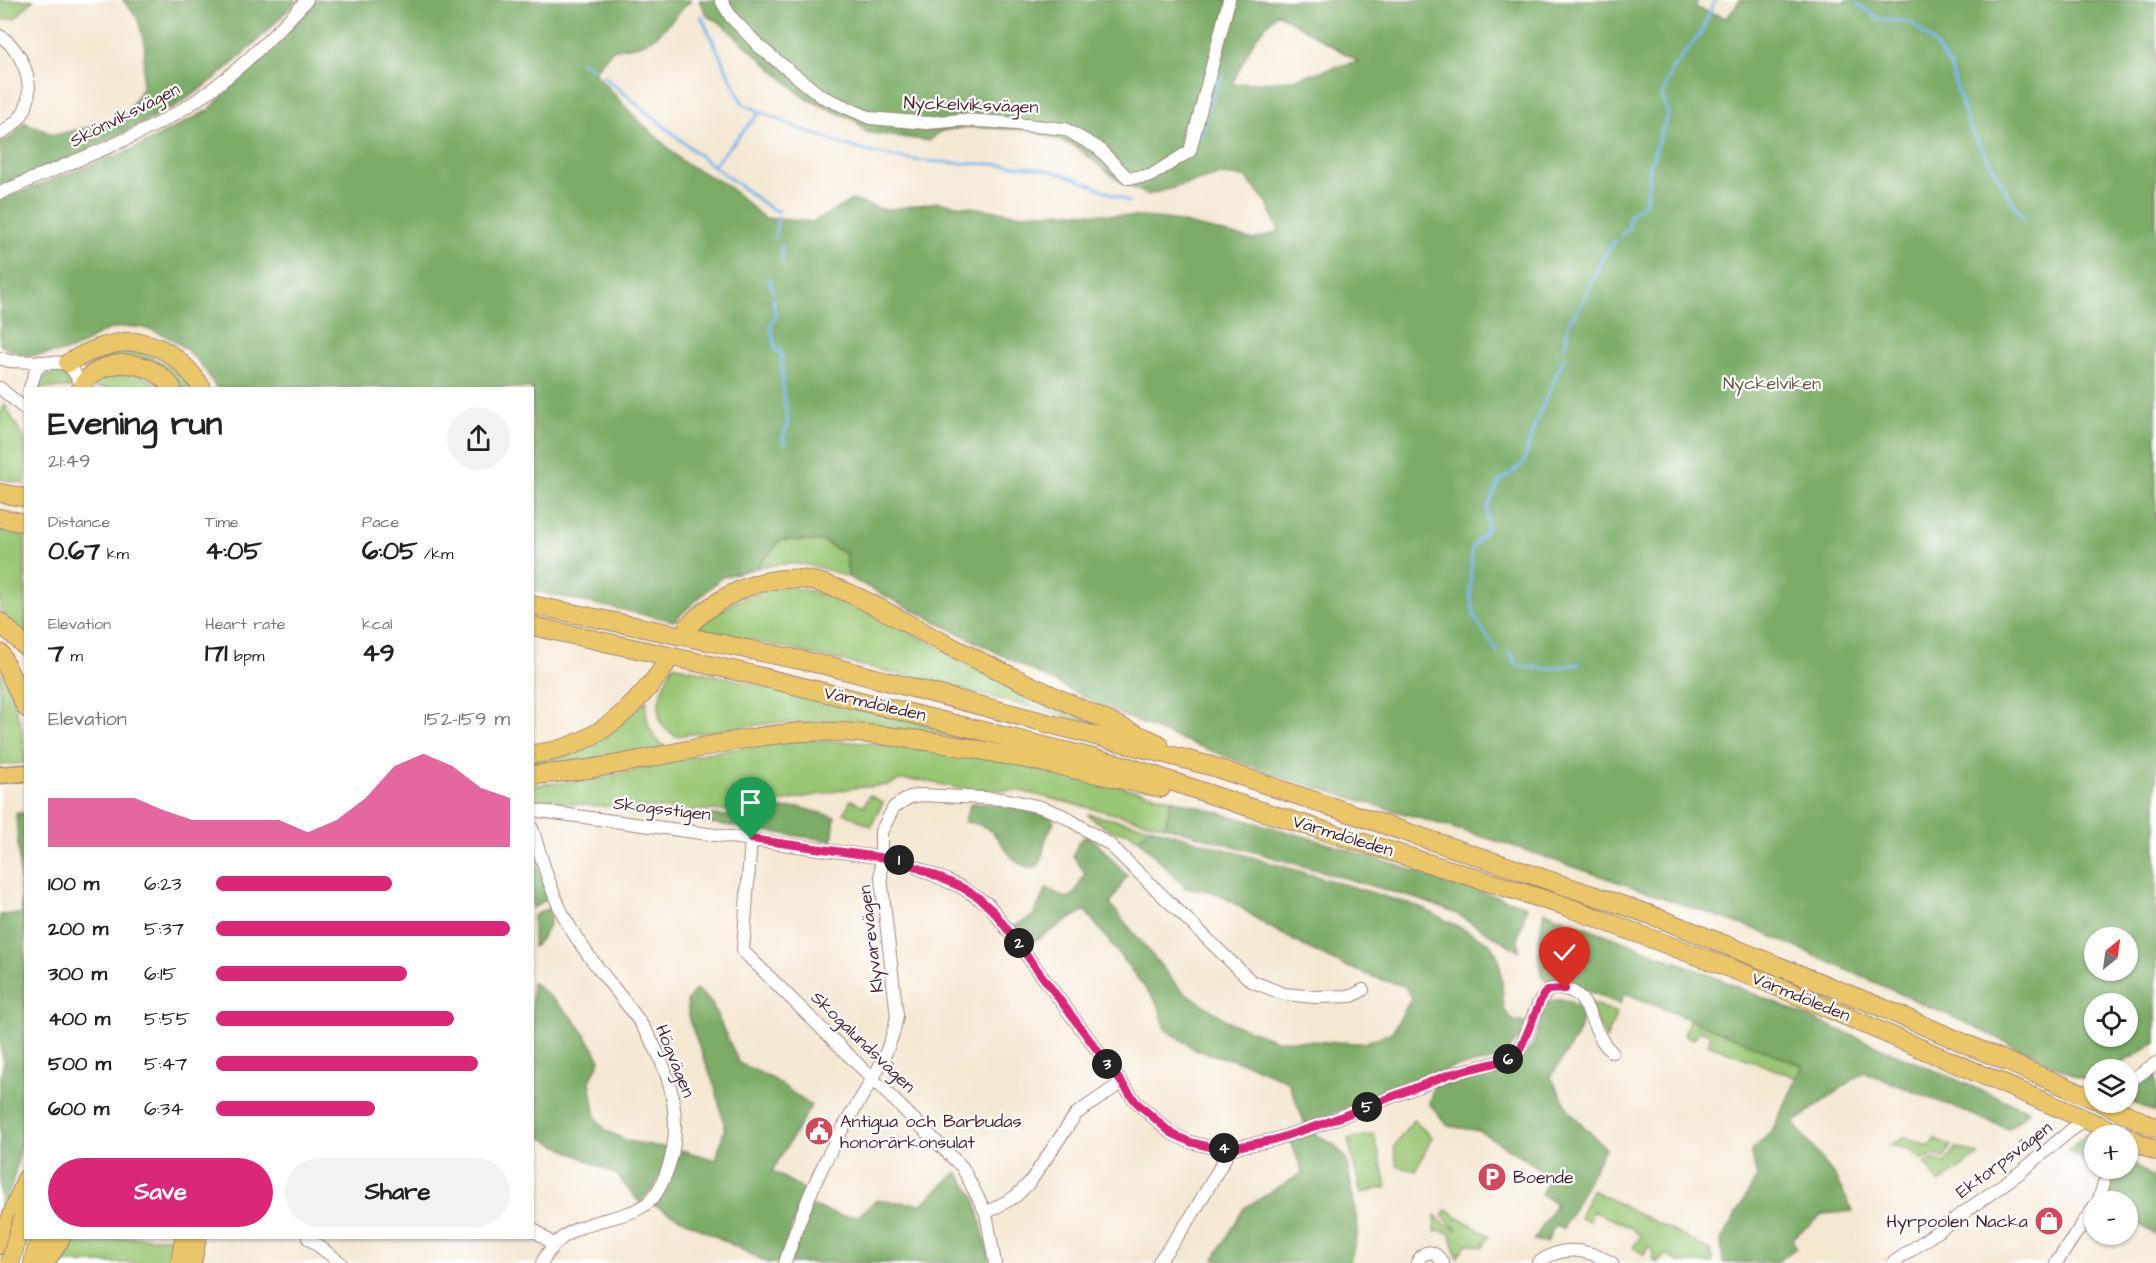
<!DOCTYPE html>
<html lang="en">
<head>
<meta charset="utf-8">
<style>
	body { margin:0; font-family:"Architects Daughter",sans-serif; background:#f2f2f2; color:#222; height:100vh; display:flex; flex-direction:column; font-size:22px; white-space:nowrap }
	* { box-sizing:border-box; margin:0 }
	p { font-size:20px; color:#767676 }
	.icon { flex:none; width:33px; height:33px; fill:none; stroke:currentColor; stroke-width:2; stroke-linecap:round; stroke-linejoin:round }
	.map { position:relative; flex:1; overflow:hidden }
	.details { position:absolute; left:24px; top:387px; width:510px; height:852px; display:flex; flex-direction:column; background:#fff; border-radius:0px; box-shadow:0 2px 4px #0004 }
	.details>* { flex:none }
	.needle { width:39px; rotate:29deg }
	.controls { position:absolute; left:2084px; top:927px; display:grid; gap:12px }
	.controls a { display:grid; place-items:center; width:54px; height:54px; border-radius:50%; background:#fff; box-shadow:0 2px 4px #0004; font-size:30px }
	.pin { position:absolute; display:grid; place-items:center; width:51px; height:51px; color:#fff; margin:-62px -26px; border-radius:50% 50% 50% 0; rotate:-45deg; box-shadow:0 0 6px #0007 }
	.pin .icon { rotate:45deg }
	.km { position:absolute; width:30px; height:30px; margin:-15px; border-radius:50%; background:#222; color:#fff; font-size:16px; line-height:30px; text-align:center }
	.round { display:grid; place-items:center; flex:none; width:63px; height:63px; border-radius:32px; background:#f2f2f2 }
	.summary { display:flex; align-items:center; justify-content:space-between; height:102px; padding:0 24px }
	h1 { font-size:33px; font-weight:700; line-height:45px }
	.metrics { display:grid; grid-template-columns:repeat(3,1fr); gap:9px; height:102px; padding:6px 24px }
	.metrics div { display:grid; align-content:center }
	.metrics b { font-size:26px; font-weight:700 }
	.metrics small { font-size:16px; font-weight:400 }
	.metrics p { font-size:16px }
	.chart { height:168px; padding:12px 24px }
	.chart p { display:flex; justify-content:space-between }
	.chart svg { width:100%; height:108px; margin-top:6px; fill:#db2777; opacity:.7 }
	.button { display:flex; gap:12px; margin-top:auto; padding:12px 24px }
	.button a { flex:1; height:69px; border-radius:36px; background:#db2777; color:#fff; font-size:24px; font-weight:700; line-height:69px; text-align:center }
	.button a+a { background:#f2f2f2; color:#222 }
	ul { padding:0 24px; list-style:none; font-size:20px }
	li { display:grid; grid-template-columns:96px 72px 1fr; align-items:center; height:45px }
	li i { height:15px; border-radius:8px; background:#db2777 }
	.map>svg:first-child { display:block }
</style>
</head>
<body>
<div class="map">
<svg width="2156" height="1263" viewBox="0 0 2156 1263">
	<rect width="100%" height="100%" fill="#fff"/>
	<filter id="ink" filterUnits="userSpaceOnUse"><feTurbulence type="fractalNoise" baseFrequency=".0167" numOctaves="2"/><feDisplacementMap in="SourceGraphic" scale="12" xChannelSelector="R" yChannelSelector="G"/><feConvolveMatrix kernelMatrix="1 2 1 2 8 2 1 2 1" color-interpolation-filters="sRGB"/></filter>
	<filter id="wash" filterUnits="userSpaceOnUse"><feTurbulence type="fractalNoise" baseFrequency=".008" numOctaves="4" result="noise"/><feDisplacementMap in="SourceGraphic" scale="24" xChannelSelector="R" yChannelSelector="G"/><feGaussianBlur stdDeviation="1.35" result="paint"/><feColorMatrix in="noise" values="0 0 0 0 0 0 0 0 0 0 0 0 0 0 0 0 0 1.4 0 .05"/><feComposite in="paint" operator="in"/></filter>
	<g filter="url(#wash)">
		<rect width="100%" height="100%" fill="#f5e8d3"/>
		<path fill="#9ac774" stroke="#727350" stroke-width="1.5" d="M 0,0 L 33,0 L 15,18 L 0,20 Z
			M 124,351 C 153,354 174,365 192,388 L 183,388 L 175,377 L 164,369 L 85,369 L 82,364 L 106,353 Z
			M 57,372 L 67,378 L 71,388 L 37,388 C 39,379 49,375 57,372 Z
			M 122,373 L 139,374 L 165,388 L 88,388 L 98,380 Z
			M 4,404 L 25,440 L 25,484 L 0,479 L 0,412 Z
			M 0,530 L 25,536 L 26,632 L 22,634 L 0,624 Z
			M 781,540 L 823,541 L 846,554 L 848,577 C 812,564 793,560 756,568 Z
			M 789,587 L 831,595 L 857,606 L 1095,724 L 908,676 L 697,628 C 729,603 747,592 789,587 Z
			M 673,665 L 972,735 L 1047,757 L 932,733 L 841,723 L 773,723 L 677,736 C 645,724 662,686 673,665 Z
			M 0,671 C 15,701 25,730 25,763 L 0,765 Z
			M 647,701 C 644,720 650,738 667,748 L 622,758 L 533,768 L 533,761 Z
			M 802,740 C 925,741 1052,769 1171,799 L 1165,826 L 1020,791 L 958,788 L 920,780 L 899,780 L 889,785 L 852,788 L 733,811 L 594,806 L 533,799 L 532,785 L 593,780 L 706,753 Z
			M 869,795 L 883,802 L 871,826 L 844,813 L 851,800 L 864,806 Z
			M 1087,814 L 1150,827 L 1138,839 L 1128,832 C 1110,834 1101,825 1087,814 Z
			M 1588,1002 L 1617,1013 L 1606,1039 Z
			M 1690,1018 L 1803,1066 L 1797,1078 L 1708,1044 L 1711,1035 L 1700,1030 L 1694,1039 L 1684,1035 Z
			M 1413,1120 L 1432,1137 L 1416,1171 L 1397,1166 L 1394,1147 Z
			M 1374,1134 L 1387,1187 L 1361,1193 L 1348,1139 Z
			M 1905,1137 L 1930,1147 L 1934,1138 L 1951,1146 L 1944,1158 L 1935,1155 L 1922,1159 L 1908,1149 L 1890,1145 Z
			M 1956,1147 L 1979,1155 L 1939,1183 L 1925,1163 L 1934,1159 L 1946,1163 Z
			M 1592,1190 L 1710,1250 L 1713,1263 L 1679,1263 L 1666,1254 L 1658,1263 L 1653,1260 L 1653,1250 L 1648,1246 L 1644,1255 L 1633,1247 L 1641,1236 L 1628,1226 L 1593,1211 L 1590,1221 L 1580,1218 Z
			M 1447,1210 L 1489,1236 L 1483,1247 L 1466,1244 L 1457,1258 L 1451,1234 L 1440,1230 L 1435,1232 L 1435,1215 L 1443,1223 L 1458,1230 L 1443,1217 L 1444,1211 Z
			M 73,1238 L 176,1238 L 172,1263 L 59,1263 Z"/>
		<path fill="#7bac66" stroke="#626648" stroke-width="1.5" fill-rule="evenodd" d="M 123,0 L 297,0 C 260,39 222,78 175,106 C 120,138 59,162 0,187 L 0,143 L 13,136 L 24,122 L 54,135 L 108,123 L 127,113 L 142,88 L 145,46 L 138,19 Z
			M 316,0 L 691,0 L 656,37 L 639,45 L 612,50 L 594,72 L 630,112 L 683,162 L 728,186 L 764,218 L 813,222 L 852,200 L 886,210 L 938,202 L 1017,214 L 1073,212 L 1167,219 L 1254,240 L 1279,231 L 1266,201 L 1245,177 L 1218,175 L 1148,195 L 1118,180 L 1075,146 L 1030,130 L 968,127 L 941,131 L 929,141 L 866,132 L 856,121 L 805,98 L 718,21 L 708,17 L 699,0 L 1697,0 L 1696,8 L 1727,18 L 1740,0 L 1836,0 L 1845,3 L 1845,0 L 2156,0 L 2156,1043 L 2112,1069 L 2094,1070 L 2093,1084 L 1968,1024 L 1757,930 L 1510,845 L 1274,775 L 1157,730 L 1108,709 L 848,577 L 846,554 L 823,541 L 781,540 L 756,568 L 722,577 L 674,621 L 533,591 L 532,388 L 216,388 C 197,350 154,316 108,330 C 94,334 81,349 67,351 C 56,353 37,356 26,355 C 18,354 8,348 0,345 L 0,200 L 135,148 L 209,110 ZM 1277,13 L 1358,61 L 1290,80 L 1232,84 L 1255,38 ZM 2094,938 L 2127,938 L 2127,970 L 2094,970 ZM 2094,1004 L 2127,1004 L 2127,1036 L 2094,1036 Z
			M 1171,799 L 1320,841 L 1527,906 L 1518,938 L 1519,951 L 1457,914 L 1424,901 L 1165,826 Z
			M 971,803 L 1004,805 L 1051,817 L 1054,822 C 1051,829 1044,839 1044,846 C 1042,856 1044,862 1034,868 C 998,863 1008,824 964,822 Z
			M 799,807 L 835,817 L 832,841 L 626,811 L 731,816 Z
			M 16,813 L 25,813 L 25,1130 L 12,1184 L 0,1219 L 0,1081 L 4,1061 L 0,1047 L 0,915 L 22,914 Z
			M 1150,827 L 1420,907 L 1490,943 L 1497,955 L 1501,971 L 1504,1010 L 1514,1021 L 1525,1023 L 1520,1037 L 1508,1051 L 1491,1061 L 1453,1067 L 1305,1124 L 1288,1081 L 1248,1064 L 1196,1050 L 1165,1029 L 1159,1006 L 1085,910 L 1029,944 L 1014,926 L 1032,917 L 1047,888 L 1065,898 L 1073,896 L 1085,873 L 1073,856 L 1079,841 L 1086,836 L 1092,838 L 1127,875 L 1110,904 L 1180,989 L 1231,1023 L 1276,1040 L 1364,1043 L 1392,1032 L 1411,999 L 1405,986 C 1358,975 1305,948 1263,923 C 1235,905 1222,888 1186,888 L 1138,839 Z
			M 532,851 L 549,898 L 533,908 L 532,908 Z
			M 552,906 C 552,923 545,937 533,947 L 533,916 Z
			M 1544,911 L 1700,971 L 2030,1111 L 2008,1129 L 1864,1072 L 1793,1123 L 1834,1175 L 1853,1211 L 1824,1214 L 1792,1238 L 1796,1248 L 1776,1263 L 1723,1263 L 1721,1240 L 1757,1177 L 1751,1151 L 1772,1131 L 1803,1066 L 1625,993 L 1620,1004 C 1606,999 1591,991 1577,987 C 1568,984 1557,986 1549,983 C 1531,974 1541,926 1544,911 Z
			M 532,982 C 566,1009 580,1022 600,1060 L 590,1081 L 596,1118 L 607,1131 L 627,1141 L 669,1148 C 663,1168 658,1190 639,1202 L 617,1175 L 538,1136 L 533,1136 Z
			M 696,989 L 711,1002 L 739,1063 L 775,1080 L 811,1106 L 772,1171 L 805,1190 L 779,1263 L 768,1263 L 654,1205 L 667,1183 L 681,1150 L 716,1160 L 725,1127 L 715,1087 L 689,1020 L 687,1001 Z
			M 1554,1000 L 1567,1000 L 1581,1008 C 1586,1035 1562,1055 1551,1077 L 1570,1112 L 1605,1148 L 1563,1229 L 1555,1226 L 1547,1243 L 1534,1240 L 1556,1204 L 1541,1194 L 1550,1175 L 1480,1131 L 1448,1126 L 1429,1103 L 1434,1085 C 1463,1078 1509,1076 1529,1050 C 1539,1036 1539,1017 1547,1002 Z
			M 2156,1076 L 2156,1113 L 2127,1100 L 2139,1087 Z
			M 2089,1131 L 2096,1135 L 2094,1168 L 2127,1168 L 2127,1158 L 2156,1181 L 2156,1235 L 2127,1216 L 2127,1202 L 2104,1201 L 2115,1184 L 2068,1150 Z
			M 1314,1133 L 1334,1145 L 1346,1158 L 1358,1229 L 1350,1263 L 1233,1263 L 1214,1259 L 1244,1208 L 1303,1173 L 1291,1142 Z
			M 957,1172 L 975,1197 L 990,1263 L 790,1263 L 810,1205 L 841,1216 L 858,1216 L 877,1200 L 922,1204 Z"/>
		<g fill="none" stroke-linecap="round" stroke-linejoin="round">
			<path stroke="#7bb8ed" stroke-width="3" d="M 1857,4 L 1879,19 L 1911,22 L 1932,41 L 1950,66 L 1968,125 L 2023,219
				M 701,16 L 743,104 C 793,126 835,146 889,156 C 933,165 977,162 1021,166 C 1060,169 1095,186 1129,202
				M 580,61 L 593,69
				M 603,76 L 700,156 L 771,209 L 779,211
				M 1202,138 L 1206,112 L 1223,73
				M 713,166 L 760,112
				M 1621,236 L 1628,229 L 1630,215 L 1646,202 L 1650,165 L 1668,113 L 1662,97 L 1671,71 L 1701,33 L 1715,0
				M 775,238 L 778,217
				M 781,245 L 782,264
				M 769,278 L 773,292
				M 773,299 L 776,318 L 770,324 L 776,350 L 781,352 L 783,390 L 788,424 L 783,438 L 785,444
				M 1565,346 L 1568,324 L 1582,304 L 1603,257 L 1615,241
				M 1497,652 L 1475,618 L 1470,595 L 1472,547 L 1487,529 L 1487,508 L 1500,481 L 1523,464 L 1535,423 L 1564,357
				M 1509,652 L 1518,666 L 1549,669 L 1579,664"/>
		</g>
	</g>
	<g filter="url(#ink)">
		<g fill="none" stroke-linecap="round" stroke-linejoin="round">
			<g stroke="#a0847f" stroke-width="14">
				<path id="minor" d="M 721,0 L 731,17 L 761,48 L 821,96 L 870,118 L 926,123 L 962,120 L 995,122 L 1065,129 L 1098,148 L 1128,178 L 1150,176 L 1190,151 L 1229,0
					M 0,36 C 21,49 35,82 26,107 C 21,120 10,127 0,134
					M 0,193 C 59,166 120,146 175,114 C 226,84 267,43 307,0
					M 0,358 L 9,361 L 68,363 L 77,377 L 79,388
					M 0,388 L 26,410
					M 30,388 L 36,370 L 43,363
					M 532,810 L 900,860 L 961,887 L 989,905 L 1136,1102 L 1171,1133 L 1190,1142 L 1214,1148 L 1231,1148 L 1273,1140 L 1325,1123 L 1450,1074 L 1503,1061 L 1520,1049 L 1538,1004 L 1548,990 C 1594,980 1585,1029 1612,1052
					M 532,828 C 542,860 551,893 567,922 C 585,955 612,984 634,1014 C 673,1066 691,1134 657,1192 C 635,1230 570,1206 542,1263
					M 751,839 L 743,951 L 962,1167 L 986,1213 L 995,1263
					M 2127,1083 L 2156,1063
					M 2098,1202 L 2104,1183
					M 986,1213 L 1016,1196 L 1030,1182 L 1076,1114 L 1121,1083
					M 532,1228 L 552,1244
					M 308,1238 L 341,1263
					M 785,1263 C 799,1219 816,1176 839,1135 C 861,1095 889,1062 897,1016 L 881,878 L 881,832 L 894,807 L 910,797 L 921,795 L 1004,799 L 1041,807 L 1062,815 L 1109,844 L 1251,981 L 1284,994 L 1315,997 L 1352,996 L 1363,990
					M 1158,1263 L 1191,1217 L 1231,1148
					M 1417,1263 C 1424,1248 1435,1250 1443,1263
					M 1538,1263 C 1562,1244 1587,1249 1612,1263
					M 1893,1263 L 2022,1171 L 2077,1125
					M 2056,1263 L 2094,1207"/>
			</g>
			<g stroke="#a0847f" stroke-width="19">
				<path id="major" d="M 0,775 L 26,773"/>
			</g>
			<g stroke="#a0847f" stroke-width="20">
				<path id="highway" d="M 68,363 C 122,331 166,333 202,388
					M 81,388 C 98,355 152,357 172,388
					M 0,493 L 26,498
					M 0,518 L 26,523
					M 532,605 L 829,666 L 1211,766 L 1651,915 L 1878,1006 L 2094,1099
					M 0,622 L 26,647
					M 532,626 L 741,672 L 1126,766 L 1236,803 L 1562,905 L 1769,983 L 2124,1136
					M 688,626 C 717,597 756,577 798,579 C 844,582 899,621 940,641 C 1012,678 1085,711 1159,744
					M 0,653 L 26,708
					M 532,754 C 591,750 634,710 666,664
					M 532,775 C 624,770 710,739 802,732 C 840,730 881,735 920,740 C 1001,752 1081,771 1161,788
					M 2101,1102 L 2156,1128
					M 2127,1137 L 2156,1151
					M 0,1245 L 26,1179
					M 33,1263 L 40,1238
					M 45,1263 L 61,1238
					M 180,1263 L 184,1238
					M 192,1263 L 197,1238"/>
			</g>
			<use href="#minor" stroke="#fff" stroke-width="12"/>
			<use href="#major" stroke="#ebc669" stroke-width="16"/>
			<use href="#highway" stroke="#ebc669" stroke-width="18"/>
			<g stroke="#a0847f" stroke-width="20" stroke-linecap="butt">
				<path id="highway-bridge" d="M 10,1263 L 23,1217"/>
			</g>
			<use href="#highway-bridge" stroke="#ebc669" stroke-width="18"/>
		</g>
	</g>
	<g fill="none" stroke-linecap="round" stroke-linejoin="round" filter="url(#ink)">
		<g stroke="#fff" stroke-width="12">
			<path id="route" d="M 751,839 L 900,860 L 961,887 L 978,897 L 995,913 L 1136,1102 L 1171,1133 L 1190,1142 L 1214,1148 L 1231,1148 L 1273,1140 L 1325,1123 L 1450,1074 L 1503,1061 L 1520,1050 L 1543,995 L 1548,990 L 1565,989"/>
		</g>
		<use href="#route" stroke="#db2777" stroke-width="8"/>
	</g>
	<defs>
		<g id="civic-disc" transform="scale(1.5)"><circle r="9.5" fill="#d1495b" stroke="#fff"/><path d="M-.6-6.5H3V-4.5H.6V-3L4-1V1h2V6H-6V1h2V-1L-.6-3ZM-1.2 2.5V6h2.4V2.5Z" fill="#fff"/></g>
		<g id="parking-disc" transform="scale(1.5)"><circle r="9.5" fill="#d1495b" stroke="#fff"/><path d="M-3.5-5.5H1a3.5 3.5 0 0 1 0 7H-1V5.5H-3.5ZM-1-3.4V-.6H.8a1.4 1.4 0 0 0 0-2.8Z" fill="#fff"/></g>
		<g id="shop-disc" transform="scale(1.5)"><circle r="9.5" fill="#d1495b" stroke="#fff"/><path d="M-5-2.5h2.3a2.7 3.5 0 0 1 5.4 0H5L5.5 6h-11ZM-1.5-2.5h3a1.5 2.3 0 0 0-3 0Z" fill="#fff"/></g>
	</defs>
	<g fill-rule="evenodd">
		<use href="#civic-disc" x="819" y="1131"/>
		<use href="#parking-disc" x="1492" y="1177"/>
		<use href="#shop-disc" x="2049" y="1221"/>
	</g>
	<g text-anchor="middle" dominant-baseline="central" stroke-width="4.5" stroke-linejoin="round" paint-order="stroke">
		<g font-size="18" fill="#4a1f2b" stroke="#fff">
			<text transform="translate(971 105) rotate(2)">Nyckelviksvägen</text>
			<text transform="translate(125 115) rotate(-27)">Skönviksvägen</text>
			<text transform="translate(875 704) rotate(13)">Värmdöleden</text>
			<text transform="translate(662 809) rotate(7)">Skogsstigen</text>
			<text transform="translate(1343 836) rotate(17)">Värmdöleden</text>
			<text transform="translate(871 939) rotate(-97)">Klyvarevägen</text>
			<text transform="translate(1801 997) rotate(22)">Värmdöleden</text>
			<text transform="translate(863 1042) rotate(44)">Skogalundsvägen</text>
			<text transform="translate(675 1061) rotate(68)">Högvägen</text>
			<text transform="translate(2004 1160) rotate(-37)">Ektorpsvägen</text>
		</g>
		<g font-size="18" fill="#665a45" stroke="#fff">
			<text x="1772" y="383">Nyckelviken</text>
		</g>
		<g font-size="18" fill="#4a1f2b" stroke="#fff" text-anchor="start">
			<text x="840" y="1121">Antigua och Barbudas<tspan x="840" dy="21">honorärkonsulat</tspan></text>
			<text x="1513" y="1177">Boende</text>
			<text x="2028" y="1221" text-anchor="end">Hyrpoolen Nacka</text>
		</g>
	</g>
</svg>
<div class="controls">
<a><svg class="needle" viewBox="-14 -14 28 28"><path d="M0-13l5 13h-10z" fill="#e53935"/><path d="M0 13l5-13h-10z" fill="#767676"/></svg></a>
<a><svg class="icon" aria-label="locate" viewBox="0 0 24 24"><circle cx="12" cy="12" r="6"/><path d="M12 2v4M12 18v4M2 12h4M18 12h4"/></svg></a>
<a><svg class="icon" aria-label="layers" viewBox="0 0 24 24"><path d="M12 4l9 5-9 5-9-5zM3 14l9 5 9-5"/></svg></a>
<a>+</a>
<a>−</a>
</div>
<div class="pin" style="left:751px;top:839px;background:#1e9e55"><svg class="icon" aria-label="arrive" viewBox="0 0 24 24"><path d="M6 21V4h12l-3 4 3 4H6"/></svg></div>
<div class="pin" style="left:1565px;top:989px;background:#d93025"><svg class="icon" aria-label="check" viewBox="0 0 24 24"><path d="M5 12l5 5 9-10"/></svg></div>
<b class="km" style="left:899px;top:860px">1</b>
<b class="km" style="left:1019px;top:943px">2</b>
<b class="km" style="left:1107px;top:1064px">3</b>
<b class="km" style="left:1224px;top:1148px">4</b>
<b class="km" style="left:1367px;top:1107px">5</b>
<b class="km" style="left:1508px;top:1059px">6</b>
<section class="details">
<div class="summary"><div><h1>Evening run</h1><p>21:49</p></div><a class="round"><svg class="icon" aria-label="share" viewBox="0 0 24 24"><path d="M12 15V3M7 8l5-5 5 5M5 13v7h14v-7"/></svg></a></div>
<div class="metrics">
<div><p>Distance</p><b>0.67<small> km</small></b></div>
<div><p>Time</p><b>4:05</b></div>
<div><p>Pace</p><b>6:05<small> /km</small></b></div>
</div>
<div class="metrics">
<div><p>Elevation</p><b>7<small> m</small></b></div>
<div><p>Heart rate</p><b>171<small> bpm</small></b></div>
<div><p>kcal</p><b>49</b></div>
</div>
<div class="chart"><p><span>Elevation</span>152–159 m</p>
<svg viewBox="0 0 160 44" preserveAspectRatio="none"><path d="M0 44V24L10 24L20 24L30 24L40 29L50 33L60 33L70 33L80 33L90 38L100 33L110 24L120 11L130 6L140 11L150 20L160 24V44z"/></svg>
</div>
<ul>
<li><b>100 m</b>6:23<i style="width:60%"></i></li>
<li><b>200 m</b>5:37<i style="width:100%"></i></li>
<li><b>300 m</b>6:15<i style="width:65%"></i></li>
<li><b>400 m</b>5:55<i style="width:81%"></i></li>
<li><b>500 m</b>5:47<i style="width:89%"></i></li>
<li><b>600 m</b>6:34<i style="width:54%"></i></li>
</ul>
<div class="button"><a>Save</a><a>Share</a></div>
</section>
</div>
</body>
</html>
